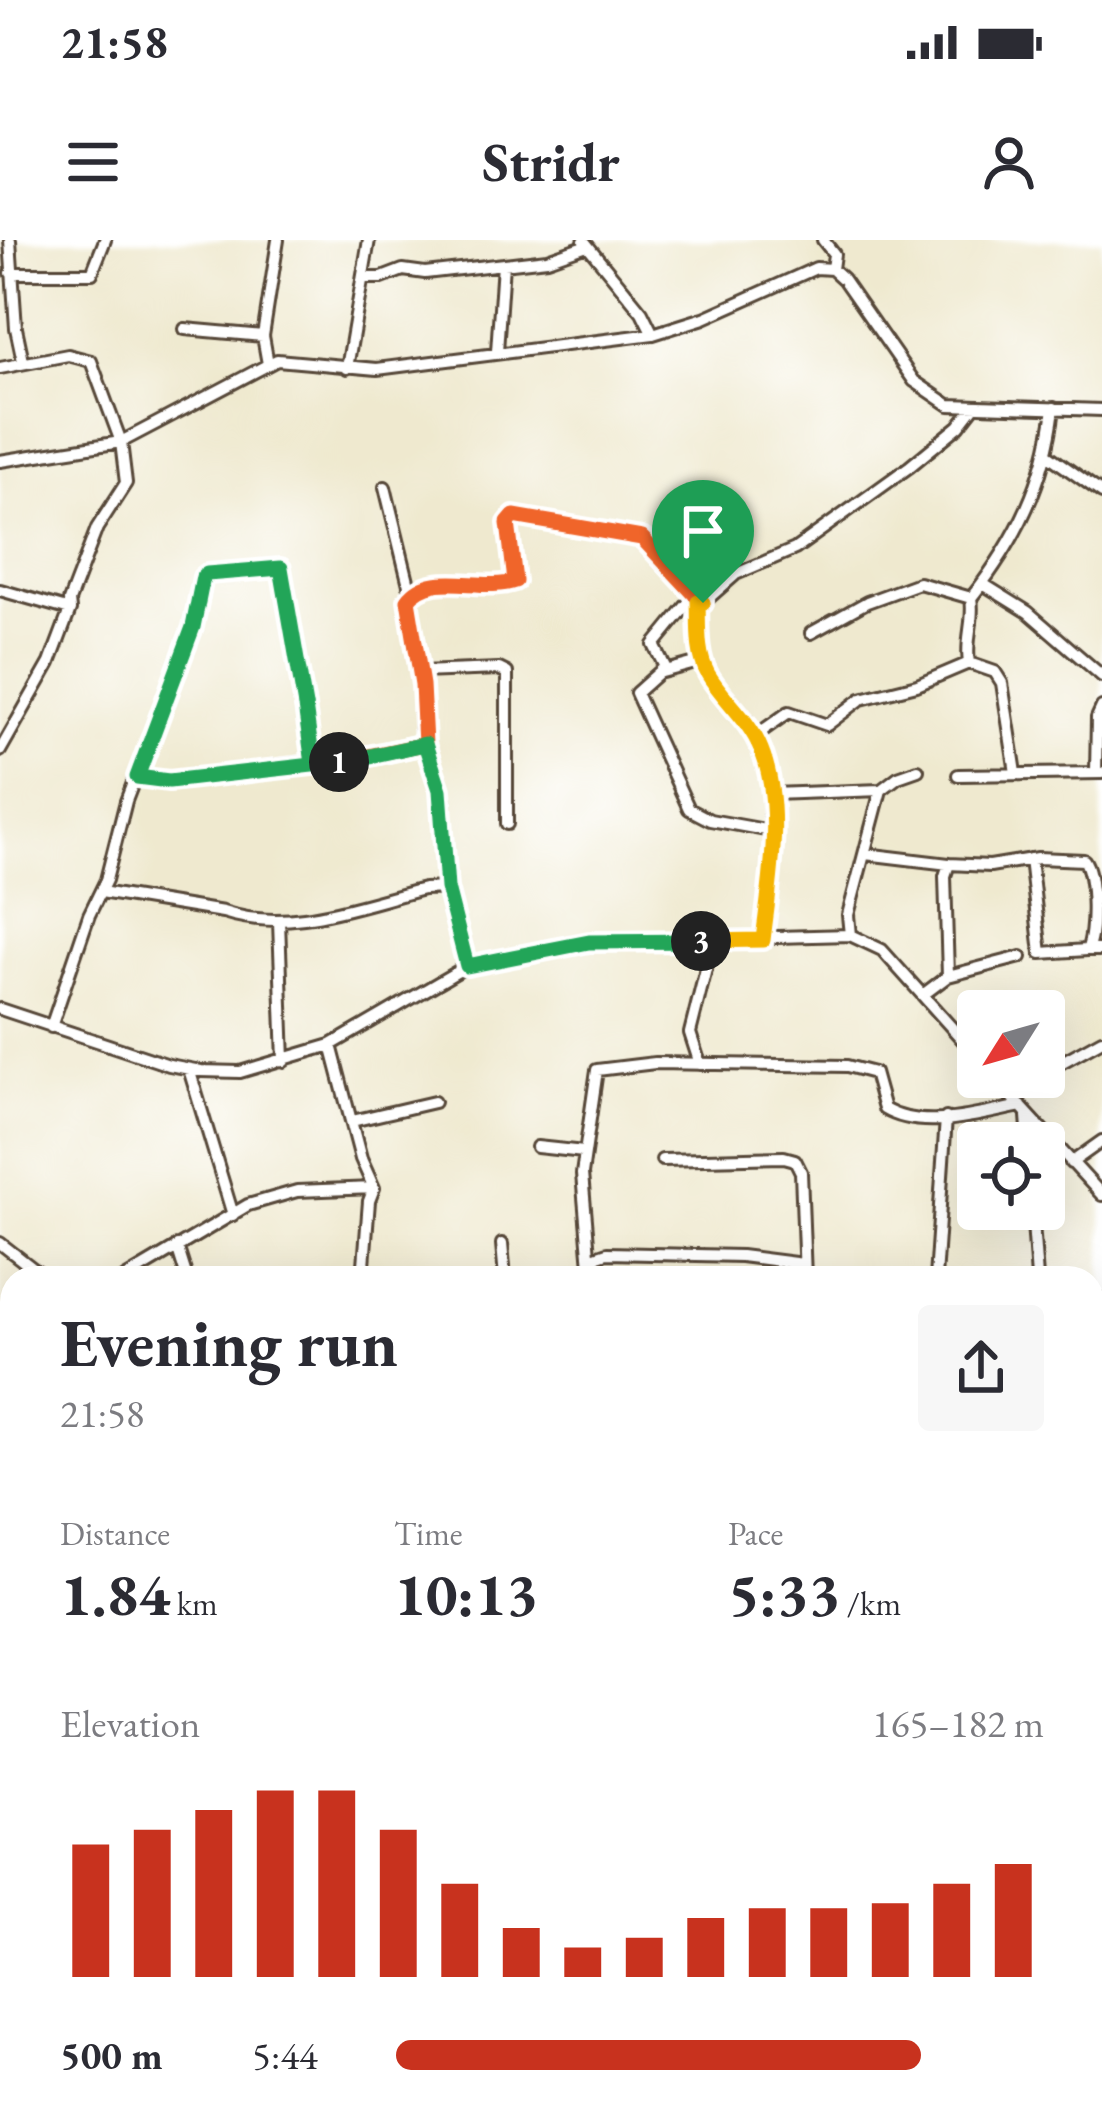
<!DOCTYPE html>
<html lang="en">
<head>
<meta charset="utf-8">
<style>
	body { margin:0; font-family:"EB Garamond",serif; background:#f7f7f7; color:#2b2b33; height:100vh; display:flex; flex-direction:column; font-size:45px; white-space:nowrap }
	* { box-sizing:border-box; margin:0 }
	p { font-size:39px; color:#7c7c81 }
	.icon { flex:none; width:66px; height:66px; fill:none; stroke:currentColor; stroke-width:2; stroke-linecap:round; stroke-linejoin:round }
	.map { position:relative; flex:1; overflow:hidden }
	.side { position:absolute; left:0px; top:1026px; width:1104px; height:861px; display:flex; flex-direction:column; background:#fff; border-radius:36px 36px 0 0; box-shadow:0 12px 48px #0002 }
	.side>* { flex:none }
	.needle { width:78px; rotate:233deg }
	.fabs { position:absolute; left:957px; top:750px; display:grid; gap:24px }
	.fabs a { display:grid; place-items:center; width:108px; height:108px; border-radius:12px; background:#fff; box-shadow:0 12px 48px #0002; font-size:60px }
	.pin { position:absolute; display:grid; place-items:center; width:102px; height:102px; color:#fff; margin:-123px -51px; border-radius:50% 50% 50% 0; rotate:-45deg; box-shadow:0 0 12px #0007 }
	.pin .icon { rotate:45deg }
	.km { position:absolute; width:60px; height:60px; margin:-30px; border-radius:50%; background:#222; color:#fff; font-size:33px; line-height:60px; text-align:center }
	.round { display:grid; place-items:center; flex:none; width:126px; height:126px; border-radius:12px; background:#f7f7f7 }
	.headline { display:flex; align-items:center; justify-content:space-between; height:204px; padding:0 60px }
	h1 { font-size:66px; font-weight:700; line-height:90px }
	.stats { display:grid; grid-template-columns:repeat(3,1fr); gap:18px; height:204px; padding:12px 60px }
	.stats div { display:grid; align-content:center }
	.stats b { font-size:60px; font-weight:700 }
	.stats small { font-size:33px; font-weight:400 }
	.stats p { font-size:33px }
	.chart { height:336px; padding:24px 60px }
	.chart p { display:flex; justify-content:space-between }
	.chart svg { width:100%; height:216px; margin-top:12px; stroke:#c8321e; stroke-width:6 }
	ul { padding:0 60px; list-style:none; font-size:39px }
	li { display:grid; grid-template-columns:192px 144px 1fr; align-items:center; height:90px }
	li i { height:30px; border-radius:15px; background:#c8321e }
	.status { display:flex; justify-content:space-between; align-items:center; height:84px; padding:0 60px; background:#fff; direction:ltr }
	.status svg { height:33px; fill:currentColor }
	header { display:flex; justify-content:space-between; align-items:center; height:156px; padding:0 60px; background:#fff; font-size:54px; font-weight:700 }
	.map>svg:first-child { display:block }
</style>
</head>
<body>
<div class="status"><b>21:58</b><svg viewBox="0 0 49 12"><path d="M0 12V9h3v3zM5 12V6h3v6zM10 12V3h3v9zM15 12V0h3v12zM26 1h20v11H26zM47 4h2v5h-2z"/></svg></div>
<header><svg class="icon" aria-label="menu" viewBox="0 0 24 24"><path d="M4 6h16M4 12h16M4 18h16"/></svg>Stridr<svg class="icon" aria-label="person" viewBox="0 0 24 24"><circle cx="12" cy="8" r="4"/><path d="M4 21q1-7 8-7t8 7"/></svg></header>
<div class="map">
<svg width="1102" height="1885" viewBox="0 0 1102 1885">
	<rect width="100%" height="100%" fill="#fff"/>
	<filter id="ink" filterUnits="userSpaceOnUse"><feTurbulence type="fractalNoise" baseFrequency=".00833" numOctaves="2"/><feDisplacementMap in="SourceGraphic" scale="24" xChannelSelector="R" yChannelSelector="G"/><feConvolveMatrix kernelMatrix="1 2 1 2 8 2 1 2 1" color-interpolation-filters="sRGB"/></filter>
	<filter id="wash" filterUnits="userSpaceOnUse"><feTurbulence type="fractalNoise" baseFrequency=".004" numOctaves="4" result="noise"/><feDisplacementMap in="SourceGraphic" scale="48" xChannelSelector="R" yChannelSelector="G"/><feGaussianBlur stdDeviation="2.7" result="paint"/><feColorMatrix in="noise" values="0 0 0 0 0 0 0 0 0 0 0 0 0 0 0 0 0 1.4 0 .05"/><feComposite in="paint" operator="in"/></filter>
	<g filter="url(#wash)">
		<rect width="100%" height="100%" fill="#efe9cf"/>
	</g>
	<g filter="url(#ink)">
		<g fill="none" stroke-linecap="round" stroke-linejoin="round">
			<g stroke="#564739" stroke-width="16">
				<path id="minor" d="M 10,0 L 16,88 L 23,121
					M 823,0 L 834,14 L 832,29
					M 584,1 L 642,72 L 653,94
					M 11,33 L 92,33 L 105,0
					M 365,38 L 382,38 L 403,30 L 425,33 L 547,19 L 587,5
					M 185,89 L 263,96
					M 497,111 L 503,24
					M 268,124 L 263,96 L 278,0
					M 0,128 L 68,115 L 91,121 L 121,202 L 126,243 L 97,288 L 69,361 L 70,370 L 0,350
					M 347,128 L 369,0
					M 1048,215 L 1102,253
					M 0,221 L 121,202 L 277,120 L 377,129 L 653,94 L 704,78 L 816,28 L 832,29 L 843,39 L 914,141 L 949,165 L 1102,170
					M 385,247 L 411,353
					M 983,344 L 1028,372 L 1102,436
					M 698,361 L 700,407 L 708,433 L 745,478 L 770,535 L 771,591
					M 811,393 L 867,362 L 919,343 L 971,358
					M 969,423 L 995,432 L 1002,443 L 1016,533
					M 420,432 L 499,429 L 507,433 L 507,584
					M 662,432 L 703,421
					M 755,496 L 789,472 L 827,485 L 861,459 L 917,445 L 969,423 C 965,400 975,380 971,358 C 1018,298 1045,242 1054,168
					M 0,511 L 50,423 L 70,370
					M 1096,533 L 1097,478 L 1102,467
					M 958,535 L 1102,533
					M 137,537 L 169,541 L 298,524 L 321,525 L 425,504
					M 772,554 L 881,550
					M 865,614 L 949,624
					M 1030,619 L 1041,713 L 1087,710
					M 101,652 L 223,672 C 290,694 358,665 424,649 L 447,648
					M 279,681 L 284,821
					M 850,695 L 848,675 L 881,550 L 898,537 L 918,530
					M 763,701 L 773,617 L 771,591 L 710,580 L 689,569 L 636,453 L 665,427 L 654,405 L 690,361 L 703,363 L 736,334 L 795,309 L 909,227 L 959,186 L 973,168
					M 467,726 L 447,648 L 440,550 L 421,488 L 422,445 L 408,365 L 411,353 C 446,337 480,353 515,341 L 508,283 L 514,276 L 642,298 L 700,359
					M 948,736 L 1021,717
					M 924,754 L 948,736 L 945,636 L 949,624 L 990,626 L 1038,618 L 1084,620 C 1095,635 1095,694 1087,710 L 1102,710
					M 0,769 L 169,825 L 201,831 L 240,832 L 331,805 L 467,726 L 589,702 L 850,695 L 882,710 L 978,817
					M 51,787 L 89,675 L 106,640 L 126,561 L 193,387 L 204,335 L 281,328 L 313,524
					M 331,805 L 361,919 L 374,948 L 369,961 L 363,1038
					M 700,824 L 690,793 L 713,701
					M 189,829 L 233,975
					M 1044,832 L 1102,800
					M 994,837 L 1102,955
					M 1009,855 L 1036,837
					M 1027,876 L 1029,903
					M 352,881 L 434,862
					M 537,907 L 584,912
					M 662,920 L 784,917 L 795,920 L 801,932 L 805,1038
					M 1071,923 L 1102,901
					M 1032,969 L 1037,1038
					M 0,1003 L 45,1038
					M 502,1004 L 505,1038
					M 177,1006 L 187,1038
					M 592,1018 L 607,1013 L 741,1016 L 803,1024
					M 125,1038 L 248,965 L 297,951 L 374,948
					M 591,1038 L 582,934 L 597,830 L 655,823 L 847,826 L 874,833 L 884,869 C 922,892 981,874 1021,866
					M 935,1038 L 946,878
					M 1092,1059 L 1102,1059
					M 0,1121 L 12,1111
					M 1092,1199 L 1102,1200
					M 1092,1377 L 1102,1370
					M 0,1427 L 12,1423
					M 1092,1516 L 1102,1530
					M 1092,1560 L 1102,1552
					M 1092,1732 L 1102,1744
					M 0,1820 L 12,1811
					M 457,1875 L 465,1885
					M 594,1875 L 601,1885
					M 183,1885 L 197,1875"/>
			</g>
			<use href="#minor" stroke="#fff" stroke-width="10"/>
		</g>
	</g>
	<g fill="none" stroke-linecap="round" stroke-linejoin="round" filter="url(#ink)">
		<g stroke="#fff" stroke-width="24">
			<path id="split-1" d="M 339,522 L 425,504 L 422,445 L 408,360 C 432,328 481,353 515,341 L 508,283 L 514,276 L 642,298 L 703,363"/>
		</g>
		<g stroke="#fff" stroke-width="24">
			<path id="split-2" d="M 305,466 L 281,328 L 207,334 L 203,337 L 193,387 L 137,537 L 169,541 L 339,522"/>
		</g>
		<g stroke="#fff" stroke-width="24">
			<path id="split-3" d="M 305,466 L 313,524 L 352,520 L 425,504 L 440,550 L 447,648 L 467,726 L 589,702 L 701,701"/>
		</g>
		<g stroke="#fff" stroke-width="24">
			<path id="split-4" d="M 701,701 L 763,700 C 770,641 784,566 761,509 C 749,479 724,461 708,434 C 696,413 699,384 698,361 L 703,363"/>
		</g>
		<use href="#split-1" stroke="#f0652b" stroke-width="15"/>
		<use href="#split-2" stroke="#22a559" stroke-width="15"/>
		<use href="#split-3" stroke="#22a559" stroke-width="15"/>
		<use href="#split-4" stroke="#f5b400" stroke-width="15"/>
	</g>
</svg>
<div class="fabs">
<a><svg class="needle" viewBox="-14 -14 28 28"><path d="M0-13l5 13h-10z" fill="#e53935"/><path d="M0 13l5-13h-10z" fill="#7c7c81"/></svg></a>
<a><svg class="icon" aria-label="locate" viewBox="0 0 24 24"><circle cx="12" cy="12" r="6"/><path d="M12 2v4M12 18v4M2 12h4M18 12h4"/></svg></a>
</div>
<div class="pin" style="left:703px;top:363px;background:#1e9e55"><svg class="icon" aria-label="arrive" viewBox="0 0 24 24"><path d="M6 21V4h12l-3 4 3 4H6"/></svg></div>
<b class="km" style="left:339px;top:522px">1</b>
<b class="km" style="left:701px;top:701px">3</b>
<section class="side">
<div class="headline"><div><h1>Evening run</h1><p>21:58</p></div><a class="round"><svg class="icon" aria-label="share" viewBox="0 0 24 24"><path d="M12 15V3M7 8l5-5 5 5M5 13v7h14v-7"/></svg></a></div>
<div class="stats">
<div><p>Distance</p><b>1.84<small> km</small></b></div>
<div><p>Time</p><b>10:13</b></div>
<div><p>Pace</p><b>5:33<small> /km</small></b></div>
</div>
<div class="chart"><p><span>Elevation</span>165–182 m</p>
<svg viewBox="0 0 160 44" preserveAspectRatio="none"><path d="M5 44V17M15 44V14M25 44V10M35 44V6M45 44V6M55 44V14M65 44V25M75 44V34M85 44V38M95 44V36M105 44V32M115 44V30M125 44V30M135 44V29M145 44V25M155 44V21"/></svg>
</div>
<ul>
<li><b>500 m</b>5:44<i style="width:81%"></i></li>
</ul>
</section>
</div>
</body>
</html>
